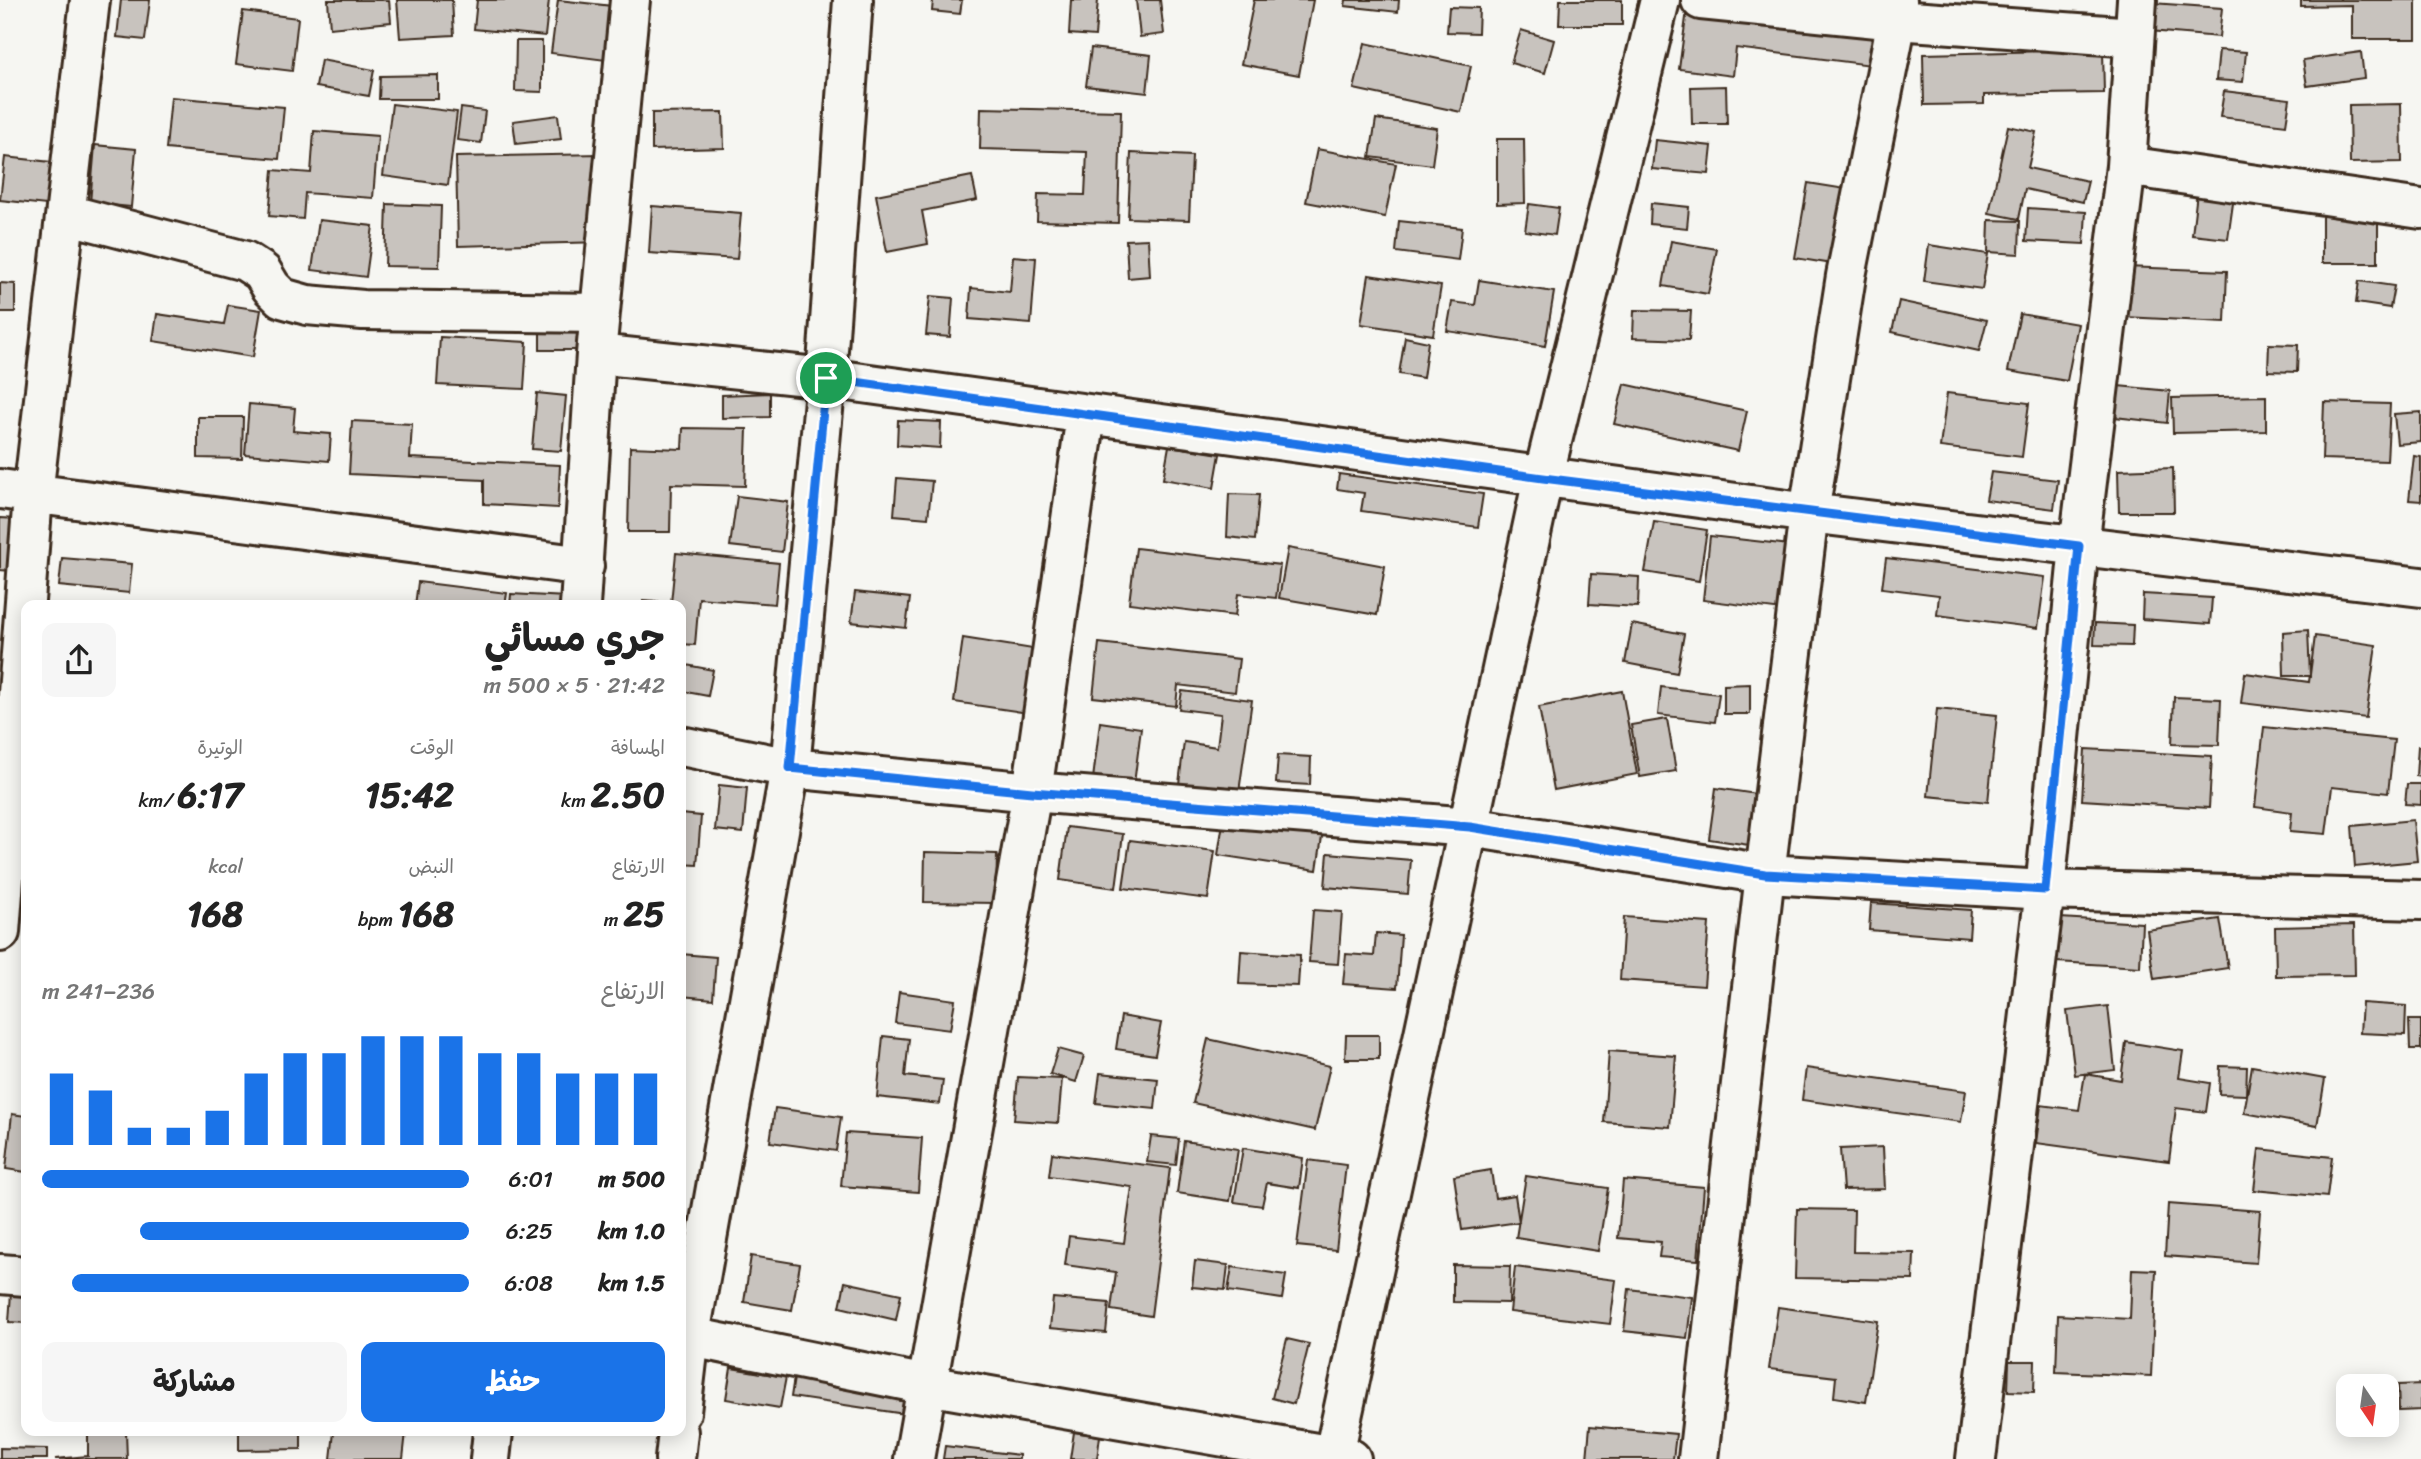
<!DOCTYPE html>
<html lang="ar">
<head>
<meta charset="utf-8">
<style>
	body { margin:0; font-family:Sriracha,"Playpen Sans Arabic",sans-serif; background:#f6f6f6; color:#222; direction:rtl; height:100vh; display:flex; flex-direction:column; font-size:26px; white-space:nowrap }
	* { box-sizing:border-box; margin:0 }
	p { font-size:23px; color:#767676 }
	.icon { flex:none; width:38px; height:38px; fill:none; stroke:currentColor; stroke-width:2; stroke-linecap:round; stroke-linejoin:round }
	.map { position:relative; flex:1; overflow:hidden; direction:ltr }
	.drawer { position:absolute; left:21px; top:600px; width:665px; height:836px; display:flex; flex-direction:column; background:#fff; border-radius:14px; box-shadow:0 4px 18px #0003; direction:rtl }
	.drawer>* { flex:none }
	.needle { width:46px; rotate:167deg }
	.tools { position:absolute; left:2336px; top:1374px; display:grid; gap:14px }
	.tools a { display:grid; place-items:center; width:63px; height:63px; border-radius:14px; background:#fff; box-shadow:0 4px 18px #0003; font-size:35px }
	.pin { position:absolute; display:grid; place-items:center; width:60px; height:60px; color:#fff; margin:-30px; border:4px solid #fff; border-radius:50%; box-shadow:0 2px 7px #0007 }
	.round { display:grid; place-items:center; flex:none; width:74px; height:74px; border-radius:14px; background:#f6f6f6 }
	.overview { display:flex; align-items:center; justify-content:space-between; height:119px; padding:0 21px }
	h1 { font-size:38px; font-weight:700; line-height:52px }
	.figures { display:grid; grid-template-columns:repeat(3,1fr); gap:10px; height:119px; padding:7px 21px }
	.figures div { display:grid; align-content:center }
	.figures b { font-size:35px; font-weight:700 }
	.figures small { font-size:19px; font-weight:400 }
	.figures p { font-size:19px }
	.chart { height:196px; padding:14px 21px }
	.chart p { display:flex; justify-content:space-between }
	.chart svg { width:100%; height:126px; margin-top:7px; stroke:#1a73e8; stroke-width:6 }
	.action { display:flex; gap:14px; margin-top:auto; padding:14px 21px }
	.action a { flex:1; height:80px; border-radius:14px; background:#1a73e8; color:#fff; font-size:28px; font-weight:700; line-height:80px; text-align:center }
	.action a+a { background:#f6f6f6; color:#222 }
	ul { padding:0 21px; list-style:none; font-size:23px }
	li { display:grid; grid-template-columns:112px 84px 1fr; align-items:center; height:52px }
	li i { height:18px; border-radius:9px; background:#1a73e8 }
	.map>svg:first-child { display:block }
</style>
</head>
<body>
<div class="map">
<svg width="2421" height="1459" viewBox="0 0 2421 1459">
	<rect width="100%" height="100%" fill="#f6f6f2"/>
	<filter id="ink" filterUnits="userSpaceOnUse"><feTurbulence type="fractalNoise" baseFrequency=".0143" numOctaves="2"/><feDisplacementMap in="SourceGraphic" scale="14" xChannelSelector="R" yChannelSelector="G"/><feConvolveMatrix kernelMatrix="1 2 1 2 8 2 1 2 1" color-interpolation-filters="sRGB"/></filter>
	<g filter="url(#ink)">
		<path fill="#c8c3be" stroke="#3b2a1e" stroke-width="2" d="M 121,0 L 150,0 L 145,40 L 117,37 Z
			M 328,0 L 389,0 L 391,22 L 330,28 Z
			M 397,0 L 452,0 L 454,35 L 400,38 Z
			M 477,0 L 549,0 L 545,36 L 474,29 Z
			M 558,0 L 621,7 L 613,61 L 551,53 Z
			M 933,0 L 962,0 L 960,14 L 932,11 Z
			M 1071,0 L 1098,0 L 1095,36 L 1069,34 Z
			M 1136,0 L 1160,0 L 1164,34 L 1140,37 Z
			M 1254,0 L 1313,0 L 1299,75 L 1241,64 Z
			M 1346,0 L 1399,0 L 1398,12 L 1345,6 Z
			M 1560,0 L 1622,0 L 1622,25 L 1559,25 Z
			M 2301,0 L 2416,0 L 2416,39 L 2352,39 L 2352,5 L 2301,6 Z
			M 2152,3 L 2222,8 L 2219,37 L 2150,31 Z
			M 1449,7 L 1479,8 L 1478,33 L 1447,32 Z
			M 1687,10 L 1875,34 L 1871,65 L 1736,48 L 1733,76 L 1679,69 Z
			M 243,11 L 298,18 L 292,71 L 236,64 Z
			M 1521,30 L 1554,40 L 1545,73 L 1511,63 Z
			M 516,41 L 542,41 L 542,92 L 515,91 Z
			M 1365,43 L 1471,66 L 1461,112 L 1354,89 Z
			M 1091,48 L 1151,55 L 1147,93 L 1086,86 Z
			M 2103,50 L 2104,93 L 1984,95 L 1984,104 L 1924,105 L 1923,54 Z
			M 2219,50 L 2246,52 L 2243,82 L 2216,80 Z
			M 2361,52 L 2364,78 L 2307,86 L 2303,60 Z
			M 321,60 L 374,70 L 369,96 L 316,87 Z
			M 438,75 L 438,99 L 379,99 L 380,76 Z
			M 1726,86 L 1727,124 L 1692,124 L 1691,87 Z
			M 2224,91 L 2290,99 L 2286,125 L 2220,117 Z
			M 171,97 L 284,107 L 279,159 L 166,149 Z
			M 392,104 L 457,112 L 448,185 L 383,176 Z
			M 2401,104 L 2402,162 L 2350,163 L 2349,105 Z
			M 461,108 L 485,111 L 481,143 L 457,140 Z
			M 981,108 L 1121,111 L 1118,223 L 1037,221 L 1038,194 L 1085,195 L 1087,152 L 980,149 Z
			M 723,112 L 724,148 L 652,150 L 652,113 Z
			M 558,115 L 561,139 L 516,144 L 513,121 Z
			M 1376,119 L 1437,128 L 1432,165 L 1370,157 Z
			M 2008,126 L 2036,132 L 2028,168 L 2088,181 L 2083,202 L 2025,189 L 2019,219 L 1989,213 Z
			M 314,131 L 378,136 L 373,198 L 305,193 L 303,219 L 269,216 L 273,170 L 311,173 Z
			M 1497,139 L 1524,139 L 1525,203 L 1497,204 Z
			M 1655,140 L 1712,146 L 1709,174 L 1652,169 Z
			M 95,145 L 136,149 L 131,207 L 90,203 Z
			M 1317,149 L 1396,164 L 1385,217 L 1306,202 Z
			M 1131,153 L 1192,156 L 1189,220 L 1128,218 Z
			M 601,154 L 603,242 L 458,246 L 456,157 Z
			M 5,157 L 51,162 L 46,205 L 0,200 Z
			M 972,176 L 977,200 L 922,211 L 928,244 L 887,252 L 876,195 Z
			M 1808,183 L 1852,190 L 1839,265 L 1795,258 Z
			M 2198,184 L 2235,189 L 2228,239 L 2192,235 Z
			M 1651,203 L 1689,207 L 1687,228 L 1650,224 Z
			M 387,204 L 441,206 L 439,267 L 385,266 Z
			M 1529,204 L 1559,208 L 1555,235 L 1525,231 Z
			M 652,206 L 741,213 L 737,259 L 649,253 Z
			M 2028,208 L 2086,212 L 2084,244 L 2026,241 Z
			M 2322,210 L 2378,210 L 2378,263 L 2322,263 Z
			M 319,220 L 373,226 L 366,277 L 312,270 Z
			M 1989,220 L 2020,221 L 2019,254 L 1988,252 Z
			M 1399,221 L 1462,228 L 1458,260 L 1396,252 Z
			M 1148,239 L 1150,276 L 1128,278 L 1126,240 Z
			M 1671,241 L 1717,249 L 1708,294 L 1663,286 Z
			M 1929,245 L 1988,254 L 1982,289 L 1924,281 Z
			M 1013,256 L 1036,258 L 1031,324 L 969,319 L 971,288 L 1010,292 Z
			M 2126,267 L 2227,271 L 2225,322 L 2124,317 Z
			M 1369,275 L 1441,286 L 1433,335 L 1361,324 Z
			M 1479,280 L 1554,292 L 1545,346 L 1447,331 L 1452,302 L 1475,305 Z
			M 2359,281 L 2394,286 L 2390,308 L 2356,303 Z
			M 0,283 L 15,284 L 15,312 L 0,312 Z
			M 930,296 L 953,298 L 950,337 L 926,335 Z
			M 1899,301 L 1987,320 L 1979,351 L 1892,332 Z
			M 228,305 L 261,310 L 253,357 L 153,341 L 157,314 L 224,324 Z
			M 1634,310 L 1691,311 L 1689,340 L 1633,338 Z
			M 2020,314 L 2078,324 L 2067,381 L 2008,371 Z
			M 540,326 L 589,326 L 589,350 L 540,350 Z
			M 440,337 L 527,342 L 524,389 L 437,385 Z
			M 1405,337 L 1428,342 L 1423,378 L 1399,374 Z
			M 2269,344 L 2298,345 L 2297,372 L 2268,371 Z
			M 1624,384 L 1747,411 L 1738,451 L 1614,424 Z
			M 2118,386 L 2170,391 L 2167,423 L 2115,417 Z
			M 537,393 L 566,396 L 561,451 L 532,449 Z
			M 770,393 L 770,417 L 722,418 L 722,395 Z
			M 1947,393 L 2029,403 L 2022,457 L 1940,447 Z
			M 2266,396 L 2266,431 L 2173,433 L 2172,398 Z
			M 2324,402 L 2390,404 L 2387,461 L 2322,459 Z
			M 249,404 L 295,408 L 293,431 L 331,434 L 329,461 L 245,454 Z
			M 2421,412 L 2421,442 L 2397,444 L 2394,414 Z
			M 198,417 L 243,417 L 242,459 L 198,458 Z
			M 898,420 L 941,422 L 940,448 L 897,445 Z
			M 352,421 L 412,424 L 410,458 L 560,465 L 558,508 L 484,504 L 484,480 L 349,474 Z
			M 683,428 L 747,429 L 745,486 L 671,484 L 670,532 L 628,532 L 630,447 L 682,449 Z
			M 1169,446 L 1220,454 L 1214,488 L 1163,479 Z
			M 2414,456 L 2421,457 L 2421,501 L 2409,500 Z
			M 2173,468 L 2174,512 L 2119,512 L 2118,470 Z
			M 1991,472 L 2058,480 L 2054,509 L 1986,500 Z
			M 1339,474 L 1483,494 L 1478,527 L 1361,511 L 1364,493 L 1337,489 Z
			M 897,478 L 932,481 L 928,518 L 894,515 Z
			M 1229,494 L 1259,495 L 1255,540 L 1227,537 Z
			M 737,496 L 788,502 L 782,552 L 730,546 Z
			M 0,518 L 17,519 L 11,571 L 0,570 Z
			M 1654,522 L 1707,530 L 1699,581 L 1645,572 Z
			M 1710,536 L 1790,545 L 1782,610 L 1703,600 Z
			M 1136,548 L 1280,565 L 1276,598 L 1238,594 L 1235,616 L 1129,603 Z
			M 1288,548 L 1385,566 L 1377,615 L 1279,598 Z
			M 676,553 L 779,563 L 775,604 L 699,598 L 695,645 L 681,644 L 681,606 L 643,606 L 643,601 L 671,603 Z
			M 62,558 L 132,564 L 129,593 L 59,586 Z
			M 1886,558 L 2045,577 L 2038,628 L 1937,615 L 1939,595 L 1882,588 Z
			M 1591,574 L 1639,577 L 1638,607 L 1589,604 Z
			M 418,582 L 507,593 L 505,606 L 415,606 Z
			M 855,592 L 910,598 L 906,628 L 851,622 Z
			M 511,594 L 566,597 L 565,606 L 510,606 Z
			M 2143,594 L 2212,598 L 2210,624 L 2142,619 Z
			M 2095,623 L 2133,625 L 2132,646 L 2094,645 Z
			M 1632,624 L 1684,634 L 1677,673 L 1625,663 Z
			M 2308,630 L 2310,676 L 2284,676 L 2283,632 Z
			M 2315,636 L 2376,645 L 2366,718 L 2241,703 L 2245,673 L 2309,682 Z
			M 963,638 L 1039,650 L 1029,713 L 954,702 Z
			M 1099,643 L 1239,659 L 1235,692 L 1178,685 L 1176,706 L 1093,697 Z
			M 681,664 L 713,670 L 708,696 L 681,691 Z
			M 1750,684 L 1750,714 L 1724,714 L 1724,685 Z
			M 1661,687 L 1719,694 L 1715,722 L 1658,715 Z
			M 1182,691 L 1252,700 L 1239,792 L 1179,784 L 1184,742 L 1217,747 L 1221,714 L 1179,709 Z
			M 1622,691 L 1637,774 L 1554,790 L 1539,707 Z
			M 2174,697 L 2221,699 L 2219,745 L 2172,744 Z
			M 1937,709 L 1997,715 L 1988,802 L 1928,796 Z
			M 1667,719 L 1676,771 L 1640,777 L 1631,725 Z
			M 1100,722 L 1141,728 L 1134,784 L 1093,779 Z
			M 2264,727 L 2394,740 L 2388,793 L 2332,787 L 2326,834 L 2290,831 L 2292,812 L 2255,807 Z
			M 2418,746 L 2421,746 L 2421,777 L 2416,776 Z
			M 2085,749 L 2212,756 L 2209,808 L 2082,800 Z
			M 1278,755 L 1311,757 L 1310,785 L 1276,783 Z
			M 2407,784 L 2421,784 L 2421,805 L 2405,804 Z
			M 719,785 L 747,788 L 743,833 L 715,830 Z
			M 1716,788 L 1763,795 L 1756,846 L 1709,839 Z
			M 681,814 L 701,816 L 697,865 L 681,864 Z
			M 1224,816 L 1323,830 L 1317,870 L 1218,855 Z
			M 2413,820 L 2417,861 L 2355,867 L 2352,826 Z
			M 1067,827 L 1123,834 L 1116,888 L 1060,880 Z
			M 1130,840 L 1215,851 L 1208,899 L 1123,888 Z
			M 925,852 L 997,854 L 996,903 L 924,902 Z
			M 1328,853 L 1411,860 L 1408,894 L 1325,887 Z
			M 1871,903 L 1971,910 L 1969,938 L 1869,930 Z
			M 1313,910 L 1342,912 L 1338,964 L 1309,962 Z
			M 1624,917 L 1709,923 L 1704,986 L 1620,980 Z
			M 2060,918 L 2142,923 L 2140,967 L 2057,962 Z
			M 2220,919 L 2228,968 L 2154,979 L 2147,930 Z
			M 2354,925 L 2355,975 L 2276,976 L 2275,927 Z
			M 1376,933 L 1401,935 L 1397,988 L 1343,984 L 1346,954 L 1374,956 Z
			M 1241,951 L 1300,955 L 1298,986 L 1239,984 Z
			M 681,954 L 716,957 L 713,999 L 681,996 Z
			M 899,992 L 955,1000 L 950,1030 L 895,1023 Z
			M 2362,1003 L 2406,1006 L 2405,1035 L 2360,1033 Z
			M 2108,1006 L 2115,1070 L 2075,1075 L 2067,1011 Z
			M 1121,1016 L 1161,1023 L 1155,1055 L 1116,1049 Z
			M 2409,1020 L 2421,1020 L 2421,1049 L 2410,1049 Z
			M 1346,1035 L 1379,1035 L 1379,1059 L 1345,1059 Z
			M 883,1036 L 909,1039 L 905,1076 L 943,1080 L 940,1104 L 877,1097 Z
			M 1208,1039 L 1330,1066 L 1315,1130 L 1193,1103 Z
			M 2126,1042 L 2183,1051 L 2179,1078 L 2210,1083 L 2206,1112 L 2176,1108 L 2169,1161 L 2036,1143 L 2041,1105 L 2079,1110 L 2085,1074 L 2121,1080 Z
			M 1058,1049 L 1084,1056 L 1076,1082 L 1050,1074 Z
			M 1609,1051 L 1676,1056 L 1670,1127 L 1604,1122 Z
			M 2220,1066 L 2247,1067 L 2246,1095 L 2219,1094 Z
			M 2252,1066 L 2325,1079 L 2317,1126 L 2244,1113 Z
			M 1806,1068 L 1966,1091 L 1961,1122 L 1802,1100 Z
			M 1100,1073 L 1158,1079 L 1155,1109 L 1096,1103 Z
			M 1018,1077 L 1062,1079 L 1058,1123 L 1014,1120 Z
			M 775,1108 L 841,1117 L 836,1151 L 770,1142 Z
			M 12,1114 L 26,1116 L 26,1172 L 6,1169 Z
			M 846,1133 L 922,1138 L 918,1192 L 841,1186 Z
			M 1151,1136 L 1179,1139 L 1176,1165 L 1147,1162 Z
			M 1184,1141 L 1238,1149 L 1230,1201 L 1177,1193 Z
			M 1883,1147 L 1885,1189 L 1843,1190 L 1840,1149 Z
			M 1243,1148 L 1303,1158 L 1299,1188 L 1267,1183 L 1262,1206 L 1234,1202 Z
			M 2259,1149 L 2332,1157 L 2327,1197 L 2254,1190 Z
			M 1052,1153 L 1170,1168 L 1151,1316 L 1111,1310 L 1116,1272 L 1065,1265 L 1069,1236 L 1124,1243 L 1132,1187 L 1049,1176 Z
			M 1308,1160 L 1346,1165 L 1336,1250 L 1297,1246 Z
			M 1491,1170 L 1495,1198 L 1515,1195 L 1519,1222 L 1462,1230 L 1454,1176 Z
			M 1526,1176 L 1608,1188 L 1598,1251 L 1516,1238 Z
			M 1623,1180 L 1704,1187 L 1698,1260 L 1659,1257 L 1661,1242 L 1618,1238 Z
			M 2168,1204 L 2260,1211 L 2256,1263 L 2165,1256 Z
			M 1797,1209 L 1854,1210 L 1853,1252 L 1914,1253 L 1913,1280 L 1795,1278 Z
			M 751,1256 L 800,1264 L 792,1310 L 744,1302 Z
			M 1195,1261 L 1228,1265 L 1225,1290 L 1192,1287 Z
			M 1453,1265 L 1510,1266 L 1509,1303 L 1453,1302 Z
			M 1232,1267 L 1286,1275 L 1282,1299 L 1228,1291 Z
			M 1515,1267 L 1616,1280 L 1610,1324 L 1510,1312 Z
			M 2132,1269 L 2156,1270 L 2151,1376 L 2056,1372 L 2058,1315 L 2130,1319 Z
			M 845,1282 L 901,1294 L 896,1320 L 840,1307 Z
			M 1629,1289 L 1692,1297 L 1687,1338 L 1624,1331 Z
			M 11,1293 L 26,1294 L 26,1323 L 9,1322 Z
			M 1053,1298 L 1109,1303 L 1106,1333 L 1050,1328 Z
			M 1778,1307 L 1878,1321 L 1866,1402 L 1834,1397 L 1836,1377 L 1769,1369 Z
			M 1287,1339 L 1309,1344 L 1294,1404 L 1272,1398 Z
			M 2009,1361 L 2035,1361 L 2034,1392 L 2008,1391 Z
			M 731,1368 L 786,1377 L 780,1408 L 726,1399 Z
			M 795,1371 L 909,1388 L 905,1414 L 791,1397 Z
			M 2421,1384 L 2421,1410 L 2399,1411 L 2398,1385 Z
			M 1590,1426 L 1676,1434 L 1673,1459 L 1587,1459 Z
			M 88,1432 L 126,1432 L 127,1459 L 55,1459 L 88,1456 Z
			M 239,1432 L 301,1432 L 301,1449 L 239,1450 Z
			M 334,1432 L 406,1432 L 403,1459 L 331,1459 Z
			M 1074,1432 L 1100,1436 L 1097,1459 L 1070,1459 Z
			M 945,1446 L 1019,1455 L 1019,1459 L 943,1459 Z
			M 0,1448 L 47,1449 L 47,1459 L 0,1459 Z"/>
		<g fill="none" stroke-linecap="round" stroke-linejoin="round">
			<g stroke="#3b2a1e" stroke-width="44">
				<path id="minor" d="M 1701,0 L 1897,20 L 2134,37
					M 2126,166 L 2421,209
					M 66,214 L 245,261 L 262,272 L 271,287 L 282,298 L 307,305 L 363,310 L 600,313
					M 596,354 L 826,378 L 1809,513 L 2421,587
					M 0,489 L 584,566
					M 580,606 L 596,354 L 630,0
					M 681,746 L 790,768 L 1032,792 L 1470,827 L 1765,874 L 2045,890 L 2421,900
					M 0,932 L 33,495 L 90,0
					M 0,1274 L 26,1276
					M 681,1335 L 927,1385 L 1351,1459
					M 681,1412 L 690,1335 L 790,768 L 826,378 L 853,0
					M 490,1459 L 493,1432
					M 675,1459 L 678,1432
					M 914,1459 L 1032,792 L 1086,415
					M 1333,1459 L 1543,478 L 1660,0
					M 1698,1459 L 1765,874 L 1809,513 L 1846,276 L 1897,20 L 1897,0
					M 1976,1459 L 2045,890 L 2079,546 L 2126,166 L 2137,0"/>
			</g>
			<use href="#minor" stroke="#f6f6f2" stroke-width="38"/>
		</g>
	</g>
	<g fill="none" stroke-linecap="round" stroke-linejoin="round" filter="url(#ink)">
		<g stroke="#fff" stroke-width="14">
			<path id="route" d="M 826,378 L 1543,478 L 2079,546 L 2045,890 L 1765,874 L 1470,827 L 1032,792 L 790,768 Z"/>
		</g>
		<use href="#route" stroke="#1a73e8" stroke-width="9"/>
	</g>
</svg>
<div class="tools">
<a><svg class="needle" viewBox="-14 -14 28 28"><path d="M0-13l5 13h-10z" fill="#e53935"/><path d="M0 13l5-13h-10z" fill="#767676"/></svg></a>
</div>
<div class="pin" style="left:826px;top:378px;background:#1e9e55"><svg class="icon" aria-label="arrive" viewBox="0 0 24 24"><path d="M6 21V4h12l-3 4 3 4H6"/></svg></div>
<section class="drawer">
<div class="overview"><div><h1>جري مسائي</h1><p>21:42 · 5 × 500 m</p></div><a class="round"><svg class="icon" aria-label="share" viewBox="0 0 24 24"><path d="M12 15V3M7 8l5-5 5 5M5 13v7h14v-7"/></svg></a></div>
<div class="figures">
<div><p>المسافة</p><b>2.50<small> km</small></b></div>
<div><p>الوقت</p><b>15:42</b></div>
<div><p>الوتيرة</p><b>6:17<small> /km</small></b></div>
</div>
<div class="figures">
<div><p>الارتفاع</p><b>25<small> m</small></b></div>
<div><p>النبض</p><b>168<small> bpm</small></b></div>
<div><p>kcal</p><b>168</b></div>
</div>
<div class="chart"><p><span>الارتفاع</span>236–241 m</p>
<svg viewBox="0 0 160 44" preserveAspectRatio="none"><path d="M5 44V19M15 44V25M25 44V38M35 44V38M45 44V32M55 44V19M65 44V12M75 44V12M85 44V6M95 44V6M105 44V6M115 44V12M125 44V12M135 44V19M145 44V19M155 44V19"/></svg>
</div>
<ul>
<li><b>500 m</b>6:01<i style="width:100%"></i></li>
<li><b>1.0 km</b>6:25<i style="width:77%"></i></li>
<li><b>1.5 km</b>6:08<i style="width:93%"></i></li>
</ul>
<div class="action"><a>حفظ</a><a>مشاركة</a></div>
</section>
</div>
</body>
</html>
